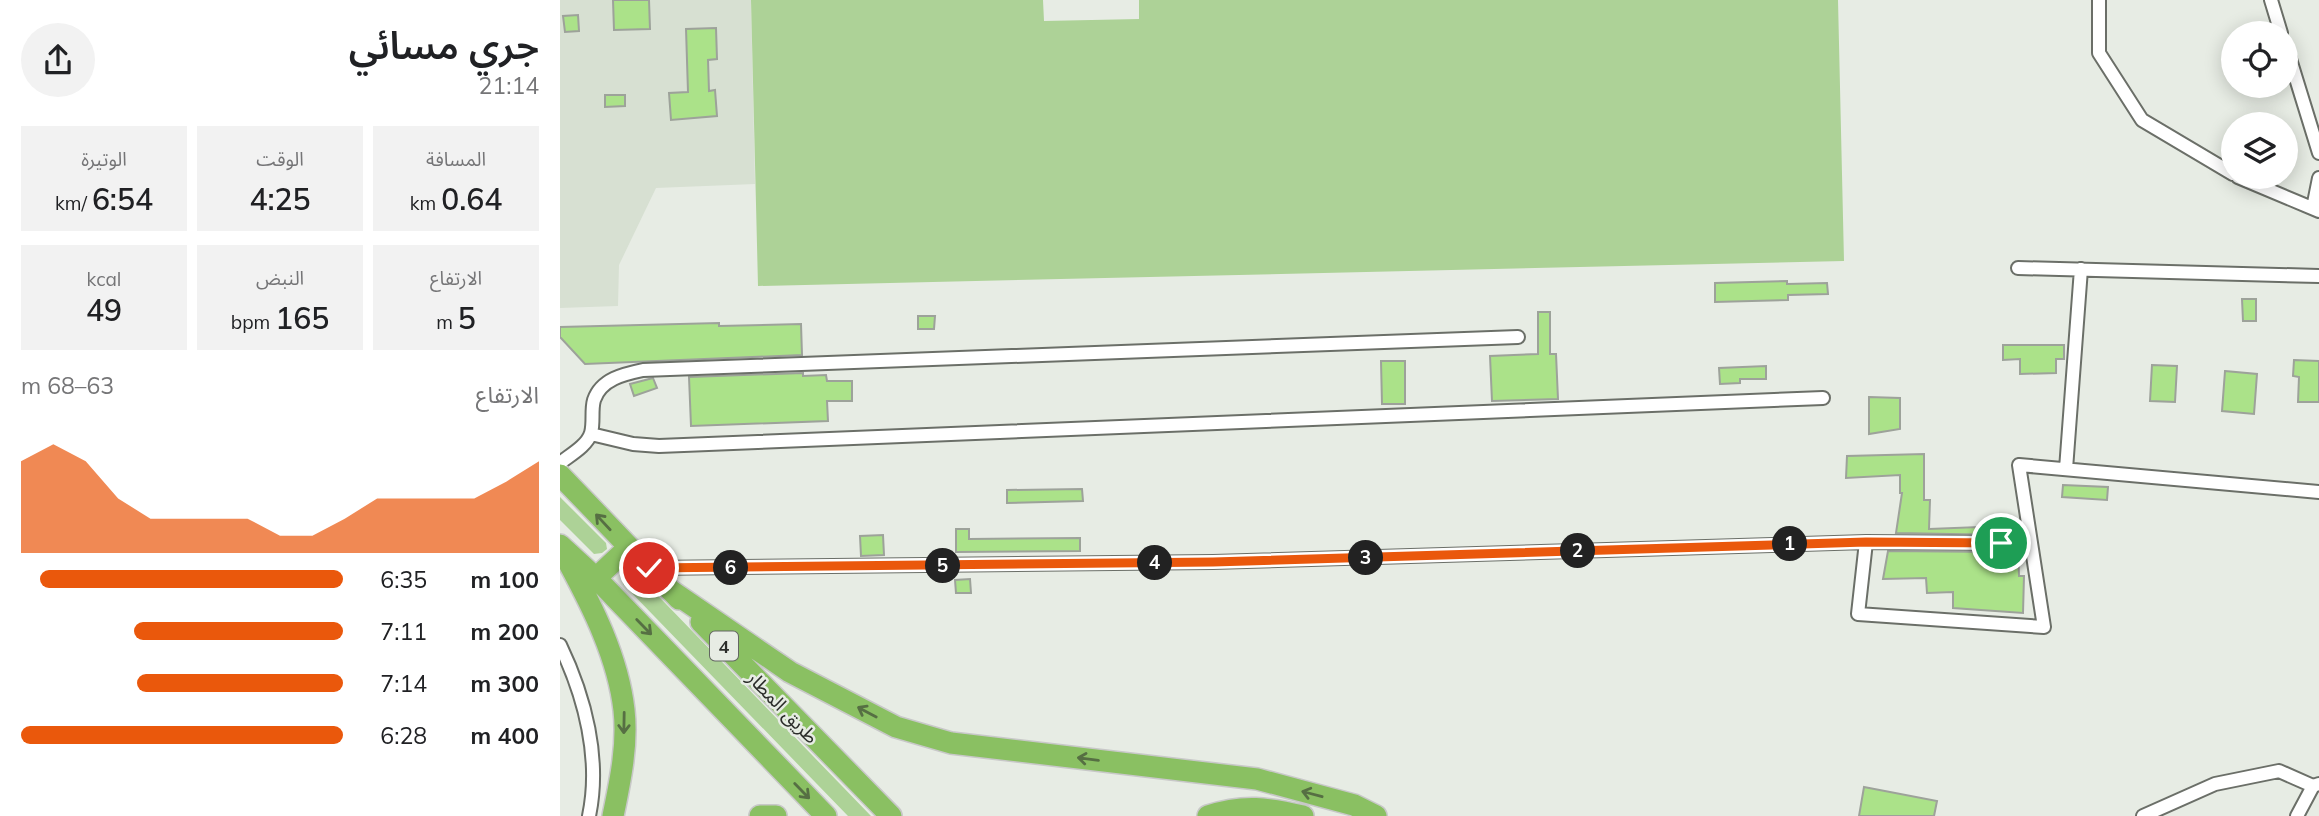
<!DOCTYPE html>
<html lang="ar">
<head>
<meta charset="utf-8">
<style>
	body { margin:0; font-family:Mulish,"Noto Sans Arabic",sans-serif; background:#f2f2f2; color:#202124; direction:rtl; height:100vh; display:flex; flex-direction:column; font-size:26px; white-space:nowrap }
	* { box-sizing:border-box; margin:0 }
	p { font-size:23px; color:#757577 }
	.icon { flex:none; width:38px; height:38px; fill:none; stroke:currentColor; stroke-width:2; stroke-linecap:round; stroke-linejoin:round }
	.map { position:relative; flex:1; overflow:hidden; direction:ltr }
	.sheet { display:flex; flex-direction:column; background:#fff; width:560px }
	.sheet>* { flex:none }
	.buttons { position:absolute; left:1661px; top:21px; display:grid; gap:14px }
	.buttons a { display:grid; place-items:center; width:77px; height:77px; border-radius:50%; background:#fff; box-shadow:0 4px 18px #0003; font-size:35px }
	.pin { position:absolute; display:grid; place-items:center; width:60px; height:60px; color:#fff; margin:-30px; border:4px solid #fff; border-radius:50%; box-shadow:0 2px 7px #0007 }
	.km { position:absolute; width:35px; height:35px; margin:-18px; border-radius:50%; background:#222; color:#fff; font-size:19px; line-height:35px; text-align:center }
	.round { display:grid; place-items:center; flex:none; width:74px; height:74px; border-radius:37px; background:#f2f2f2 }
	.head { display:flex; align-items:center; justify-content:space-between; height:119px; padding:0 21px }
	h1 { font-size:38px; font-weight:600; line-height:52px }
	.metrics { display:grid; grid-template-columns:repeat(3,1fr); gap:10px; height:119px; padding:7px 21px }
	.metrics div { display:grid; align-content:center; border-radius:0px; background:#f2f2f2; text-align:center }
	.metrics b { font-size:30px; font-weight:600 }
	.metrics small { font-size:19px; font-weight:400 }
	.metrics p { font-size:19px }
	.chart { height:196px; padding:14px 21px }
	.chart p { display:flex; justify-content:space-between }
	.chart svg { width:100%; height:126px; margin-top:7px; fill:#ea580c; opacity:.7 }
	ul { padding:0 21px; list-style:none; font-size:23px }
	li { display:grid; grid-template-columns:112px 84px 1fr; align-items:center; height:52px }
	li i { height:18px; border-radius:9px; background:#ea580c }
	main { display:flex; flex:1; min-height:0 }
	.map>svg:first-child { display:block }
</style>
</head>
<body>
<main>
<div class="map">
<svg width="1759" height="816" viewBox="0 0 1759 816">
	<rect width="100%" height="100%" fill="#e7ece4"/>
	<path fill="#d7e0d2" d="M 0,0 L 191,0 L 195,184 L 96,188 L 59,265 L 58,306 L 0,308 Z"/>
	<path fill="#add297" d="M 191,0 L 483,0 L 484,21 L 579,19 L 579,0 L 1278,0 L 1284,261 L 198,286 Z
		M 0,497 L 46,543 L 47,549 L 42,553 L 34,554 L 0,520 Z
		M 67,573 L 76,573 L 311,816 L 288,816 L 63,584 L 63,579 Z"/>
	<path fill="#abe289" stroke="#9da29a" stroke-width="2" d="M 53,0 L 89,0 L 90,29 L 54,30 Z
		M 18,15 L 19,31 L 5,32 L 3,16 Z
		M 156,28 L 157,59 L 148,60 L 149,91 L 155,90 L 157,116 L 111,120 L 109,93 L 128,92 L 126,29 Z
		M 45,95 L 65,95 L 65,106 L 45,107 Z
		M 1227,281 L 1227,284 L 1267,283 L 1268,294 L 1228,295 L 1228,300 L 1155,302 L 1155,283 Z
		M 1682,299 L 1696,299 L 1696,321 L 1683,321 Z
		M 978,312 L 990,312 L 990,354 L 996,354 L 998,399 L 932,401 L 930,356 L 978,354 Z
		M 358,316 L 375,316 L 374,329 L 358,329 Z
		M 159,323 L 159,326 L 241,324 L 242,355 L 25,364 L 0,337 L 0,327 Z
		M 1443,345 L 1504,345 L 1504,359 L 1496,359 L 1496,373 L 1460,374 L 1460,359 L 1443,360 Z
		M 1734,360 L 1759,361 L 1759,402 L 1738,402 L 1739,377 L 1733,376 Z
		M 821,361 L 845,361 L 845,404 L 822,404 Z
		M 1592,365 L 1617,366 L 1615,402 L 1590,401 Z
		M 1206,366 L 1206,379 L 1180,379 L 1180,383 L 1160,384 L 1159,368 Z
		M 1665,371 L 1697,374 L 1694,414 L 1662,411 Z
		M 243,373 L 243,376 L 266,375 L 267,381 L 292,381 L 292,401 L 267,401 L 268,421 L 131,426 L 129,377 Z
		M 93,378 L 97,388 L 74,396 L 70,384 Z
		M 1309,397 L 1340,398 L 1340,429 L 1309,434 Z
		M 1364,454 L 1364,500 L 1370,500 L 1369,529 L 1445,526 L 1445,535 L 1336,533 L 1342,493 L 1340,493 L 1340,475 L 1286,478 L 1287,456 Z
		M 1503,485 L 1548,487 L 1547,500 L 1502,497 Z
		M 522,489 L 523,501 L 447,503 L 447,490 Z
		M 396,529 L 409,529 L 409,539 L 520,538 L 520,551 L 396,552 Z
		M 323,535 L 324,555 L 301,556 L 300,536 Z
		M 1448,548 L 1458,548 L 1459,576 L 1464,576 L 1463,613 L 1393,608 L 1393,592 L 1367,593 L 1366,578 L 1323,579 L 1328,551 L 1441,552 Z
		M 410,579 L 411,593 L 396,593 L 395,580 Z
		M 1304,787 L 1377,801 L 1374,816 L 1299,816 Z"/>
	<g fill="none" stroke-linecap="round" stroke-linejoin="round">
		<g stroke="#6b6f68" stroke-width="16">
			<path id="minor" d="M 1539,0 L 1539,53 L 1582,120 L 1673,174
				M 1711,0 L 1721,33
				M 1726,46 L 1759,153
				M 1678,177 L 1759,211
				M 1753,208 L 1759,178
				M 1458,268 L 1759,276
				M 31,434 L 73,444 L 99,446 L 1263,398
				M 0,463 C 10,455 27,446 31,433 C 34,423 31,410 34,400 C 41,379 64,374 83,370 L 958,337
				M 1506,469 L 1521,269
				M 1441,543 L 1306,542 L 1298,614 L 1484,627 L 1459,465 L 1759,492
				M 89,568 L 653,562 L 1306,542
				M 0,645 C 25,697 41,759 29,816
				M 1583,816 L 1655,784 L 1719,771 L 1753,786
				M 1737,816 L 1753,786 L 1759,784"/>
		</g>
		<g stroke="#c8c8c8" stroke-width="24">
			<path id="trunk" d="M 0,475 L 119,599
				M 0,545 L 36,578 L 266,816
				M 7,560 C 32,606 58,657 64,710 C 68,745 60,782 53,816
				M 36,578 L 68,548
				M 110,590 L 230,672 L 336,727 L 391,743 L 697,779 L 794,805 L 816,816
				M 141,622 L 331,816
				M 200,816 L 216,816
				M 648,816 C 684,804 708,808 743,816"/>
		</g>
		<use href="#minor" stroke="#fff" stroke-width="12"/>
		<use href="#trunk" stroke="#8ac062" stroke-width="21"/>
	</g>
	<defs><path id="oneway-shaft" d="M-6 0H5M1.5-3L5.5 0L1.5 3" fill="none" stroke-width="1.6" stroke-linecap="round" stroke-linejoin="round" transform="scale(1.75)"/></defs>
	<g stroke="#566f43">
		<use href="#oneway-shaft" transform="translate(43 522) rotate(-133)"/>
		<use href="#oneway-shaft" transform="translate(84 627) rotate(46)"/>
		<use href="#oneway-shaft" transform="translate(307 712) rotate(-152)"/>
		<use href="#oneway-shaft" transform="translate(64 723) rotate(91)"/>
		<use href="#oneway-shaft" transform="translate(528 759) rotate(-173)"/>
		<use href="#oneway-shaft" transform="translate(242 791) rotate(46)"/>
		<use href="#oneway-shaft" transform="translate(752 794) rotate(-165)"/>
	</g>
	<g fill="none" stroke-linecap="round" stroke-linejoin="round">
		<g stroke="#fff" stroke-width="14">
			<path id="route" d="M 89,568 L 653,562 L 1306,542 L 1441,543"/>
		</g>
		<use href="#route" stroke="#ea580c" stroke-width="9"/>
	</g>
	<g text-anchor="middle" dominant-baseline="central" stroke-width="5" stroke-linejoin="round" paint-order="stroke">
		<rect fill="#e7ece4" stroke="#636662" stroke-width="2" x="150" y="631.5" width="28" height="29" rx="5"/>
		<g font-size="18" font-weight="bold" fill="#2b2d2a">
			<text x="164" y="646">4</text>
		</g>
		<g font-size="19" fill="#2b2d2a" stroke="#e7ece4">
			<text transform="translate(223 707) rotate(46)">طريق المطار</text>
		</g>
	</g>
</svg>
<div class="buttons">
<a><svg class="icon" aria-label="locate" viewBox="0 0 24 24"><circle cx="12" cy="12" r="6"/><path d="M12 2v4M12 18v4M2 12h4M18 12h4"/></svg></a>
<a><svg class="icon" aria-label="layers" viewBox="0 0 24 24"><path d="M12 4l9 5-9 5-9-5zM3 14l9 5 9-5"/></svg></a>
</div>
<div class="pin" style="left:1441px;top:543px;background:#1e9e55"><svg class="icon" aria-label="arrive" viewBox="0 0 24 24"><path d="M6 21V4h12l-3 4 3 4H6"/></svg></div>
<div class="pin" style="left:89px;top:568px;background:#d93025"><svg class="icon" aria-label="check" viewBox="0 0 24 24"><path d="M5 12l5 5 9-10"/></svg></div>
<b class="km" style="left:1230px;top:544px">1</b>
<b class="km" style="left:1018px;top:551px">2</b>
<b class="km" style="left:806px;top:558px">3</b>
<b class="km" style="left:595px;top:563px">4</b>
<b class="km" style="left:383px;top:566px">5</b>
<b class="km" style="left:171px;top:568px">6</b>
</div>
<section class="sheet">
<div class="head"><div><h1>جري مسائي</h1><p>21:14</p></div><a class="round"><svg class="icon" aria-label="share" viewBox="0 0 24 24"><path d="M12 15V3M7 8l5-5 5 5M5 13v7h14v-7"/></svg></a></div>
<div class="metrics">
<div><p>المسافة</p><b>0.64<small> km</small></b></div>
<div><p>الوقت</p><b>4:25</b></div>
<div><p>الوتيرة</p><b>6:54<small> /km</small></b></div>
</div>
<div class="metrics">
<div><p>الارتفاع</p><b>5<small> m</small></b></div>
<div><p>النبض</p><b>165<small> bpm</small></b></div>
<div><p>kcal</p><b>49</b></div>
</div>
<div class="chart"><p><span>الارتفاع</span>63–68 m</p>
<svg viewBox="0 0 160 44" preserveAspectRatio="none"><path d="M0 44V12L10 6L20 12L30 25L40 32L50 32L60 32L70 32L80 38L90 38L100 32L110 25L120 25L130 25L140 25L150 19L160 12V44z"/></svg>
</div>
<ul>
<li><b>100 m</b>6:35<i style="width:94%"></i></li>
<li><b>200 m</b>7:11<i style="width:65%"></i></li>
<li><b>300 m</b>7:14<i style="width:64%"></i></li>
<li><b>400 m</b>6:28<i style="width:100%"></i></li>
</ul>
</section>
</main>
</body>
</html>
